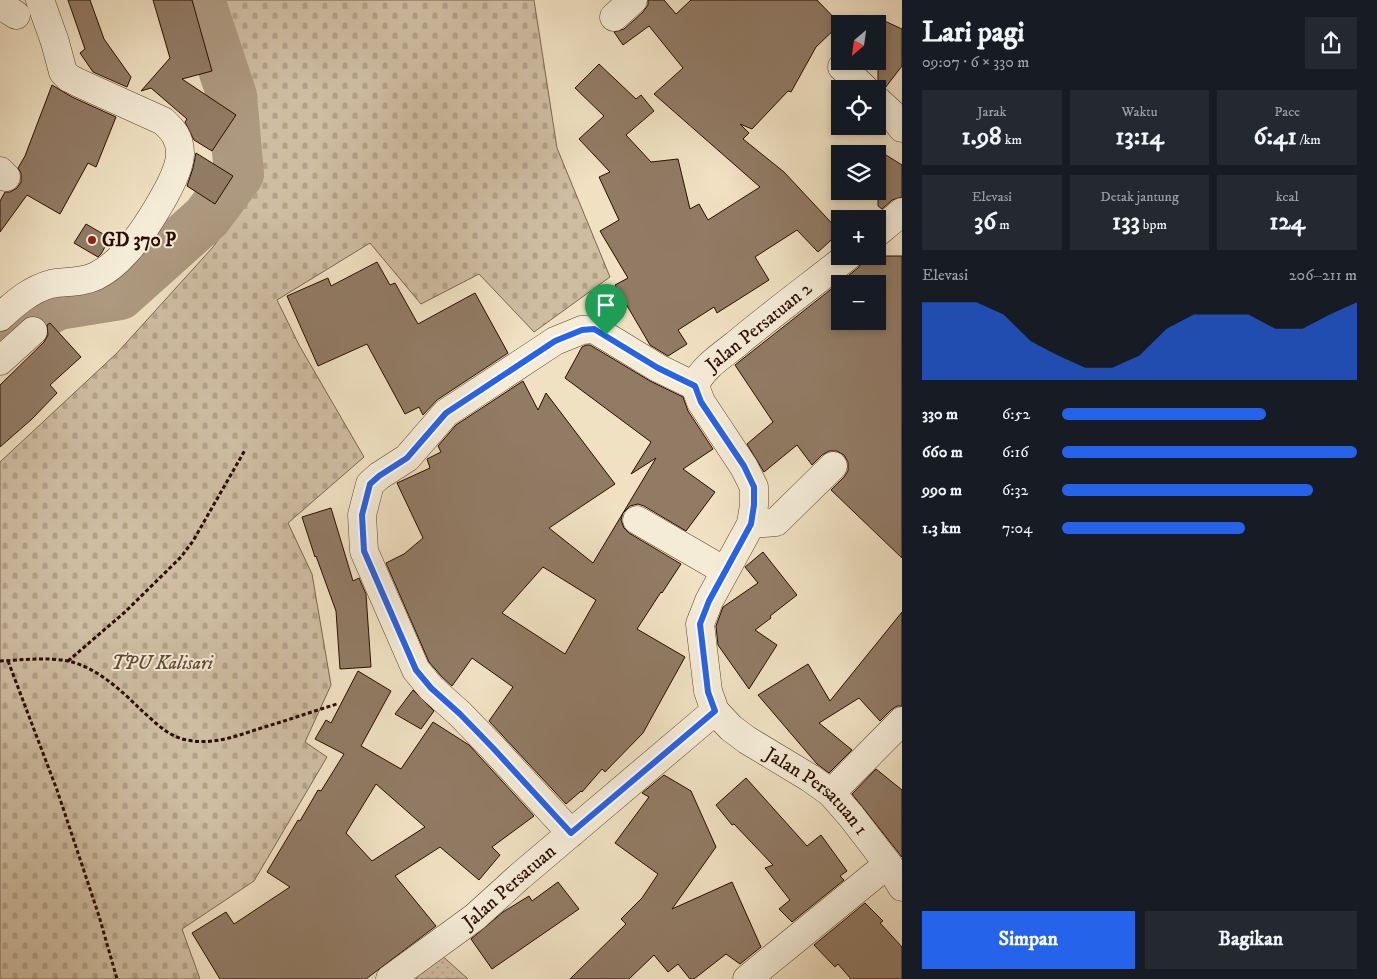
<!DOCTYPE html>
<html lang="id">
<head>
<meta charset="utf-8">
<style>
	body { margin:0; font-family:"IM FELL DW Pica",serif; background:#242831; color:#f1f3f6; height:100vh; display:flex; flex-direction:column; font-size:19px; white-space:nowrap }
	* { box-sizing:border-box; margin:0 }
	p { font-size:16px; color:#9ea1a6 }
	.icon { flex:none; width:28px; height:28px; fill:none; stroke:currentColor; stroke-width:2; stroke-linecap:round; stroke-linejoin:round }
	.map { position:relative; flex:1; overflow:hidden }
	.details { display:flex; flex-direction:column; background:#171b24; width:475px }
	.details>* { flex:none }
	.needle { width:32px; rotate:209deg }
	.fabs { position:absolute; left:831px; top:15px; display:grid; gap:10px }
	.fabs a { display:grid; place-items:center; width:55px; height:55px; border-radius:0px; background:#171b24; box-shadow:0 2px 8px #0003; font-size:25px }
	.pin { position:absolute; display:grid; place-items:center; width:42px; height:42px; color:#fff; margin:-51px -21px; border-radius:50% 50% 50% 0; rotate:-45deg; box-shadow:0 0 5px #0007 }
	.pin .icon { rotate:45deg }
	.round { display:grid; place-items:center; flex:none; width:52px; height:52px; border-radius:0px; background:#242831 }
	.head { display:flex; align-items:center; justify-content:space-between; height:85px; padding:0 20px }
	h1 { font-size:28px; font-weight:800; line-height:38px }
	.stats { display:grid; grid-template-columns:repeat(3,1fr); gap:8px; height:85px; padding:5px 20px }
	.stats div { display:grid; align-content:center; border-radius:0px; background:#242831; text-align:center }
	.stats b { font-size:25px; font-weight:800 }
	.stats small { font-size:14px; font-weight:400 }
	.stats p { font-size:14px }
	.chart { height:140px; padding:10px 20px }
	.chart p { display:flex; justify-content:space-between }
	.chart svg { width:100%; height:90px; margin-top:5px; fill:#2563eb; opacity:.7 }
	.primary-button { display:flex; gap:10px; margin-top:auto; padding:10px 20px }
	.primary-button a { flex:1; height:58px; border-radius:0px; background:#2563eb; color:#fff; font-size:20px; font-weight:800; line-height:58px; text-align:center }
	.primary-button a+a { background:#242831; color:#f1f3f6 }
	ul { padding:0 20px; list-style:none; font-size:16px }
	li { display:grid; grid-template-columns:80px 60px 1fr; align-items:center; height:38px }
	li i { height:12px; border-radius:6px; background:#2563eb }
	main { display:flex; flex:1; min-height:0 }
	.map>svg:first-child { display:block }
</style>
</head>
<body>
<main>
<div class="map">
<svg width="902" height="979" viewBox="0 0 902 979">
	<defs>
		<pattern id="grass-dots" width="8" height="8" patternUnits="userSpaceOnUse" patternTransform="scale(1.25)"><rect width="8" height="8" fill="#cfbda1"/><path d="M2 2h.1M6 6h.1" fill="none" stroke="#b2a189" stroke-width="1.8" stroke-linecap="round"/></pattern>
		<pattern id="cemetery-stones" width="16" height="16" patternUnits="userSpaceOnUse" patternTransform="scale(1.25)"><rect width="16" height="16" fill="#cfbda1"/><path d="M2 7V4a2 2 0 0 1 4 0v3zM10 15v-3a2 2 0 0 1 4 0v3z" fill="#b2a189"/></pattern>
	</defs>
	<rect width="100%" height="100%" fill="#f0e1c2"/>
	<filter id="stains"><feTurbulence type="fractalNoise" baseFrequency=".004" numOctaves="4"/><feColorMatrix values="0 0 0 0 .2 0 0 0 0 .09 0 0 0 0 .02 0 0 0 .5 -.17"/></filter>
	<radialGradient id="worn" r=".72"><stop offset=".6" stop-color="#630" stop-opacity="0"/><stop offset="1" stop-color="#630" stop-opacity=".3"/></radialGradient>
	<path fill="url(#grass-dots)" stroke="#7d6450" d="M 439,953 L 468,979 L 395,979 Z"/>
	<path fill="url(#cemetery-stones)" stroke="#7d6450" d="M 223,0 L 534,0 L 557,148 L 610,277 L 534,332 L 479,274 L 421,304 L 370,243 L 277,300 L 299,345 L 364,457 L 288,523 L 312,574 L 331,685 L 305,742 L 327,757 L 254,881 L 182,929 L 200,979 L 0,979 L 0,462 L 117,353 L 213,247 L 260,182 L 210,8 Z"/>
	<g fill="none" stroke-linecap="round" stroke-linejoin="round">
		<path stroke="#ad9980" stroke-width="50" d="M 0,345 L 21,324 L 58,305 L 120,295 L 207,217 L 239,174 L 232,96 L 200,0"/>
	</g>
	<path fill="#917b65" stroke="#2b0c00" fill-rule="evenodd" d="M 68,0 L 90,0 L 104,39 L 131,77 L 127,87 L 93,72 L 80,53 L 85,49 Z
		M 153,0 L 192,0 L 212,71 L 182,79 L 236,115 L 212,151 L 194,140 L 185,122 L 187,119 L 151,88 L 141,91 L 170,58 Z
		M 648,0 L 664,0 L 676,14 L 691,0 L 817,0 L 840,24 L 816,47 L 791,92 L 788,91 L 752,129 L 740,124 L 749,133 L 743,139 L 784,172 L 840,232 L 818,252 L 797,230 L 755,257 L 769,280 L 717,313 L 714,307 L 678,330 L 687,344 L 668,356 L 650,345 L 615,285 L 628,278 L 600,231 L 619,220 L 599,177 L 610,172 L 579,139 L 604,116 L 575,88 L 599,64 L 636,99 L 641,95 L 654,111 L 626,135 L 651,162 L 678,159 L 690,209 L 699,204 L 708,220 L 760,187 L 654,94 L 683,68 L 649,26 L 623,45 L 614,32 L 624,29 L 643,12 L 648,5 Z
		M 878,18 L 902,29 L 902,66 L 885,88 L 880,86 L 878,80 Z
		M 52,85 L 72,97 L 116,117 L 96,167 L 88,163 L 60,214 L 27,195 L 0,232 L 0,201 L 5,192 L 10,192 L 17,188 L 21,182 L 21,173 L 18,168 L 25,156 Z
		M 878,150 L 902,165 L 902,197 L 892,200 L 882,209 L 878,206 Z
		M 196,153 L 233,176 L 215,204 L 187,186 L 193,168 Z
		M 86,224 L 110,238 L 101,254 L 98,257 L 74,243 Z
		M 863,256 L 902,256 L 902,558 L 831,490 L 844,477 L 848,471 L 848,462 L 844,455 L 837,451 L 829,451 L 822,455 L 812,465 L 797,445 L 764,472 L 747,444 L 773,422 L 735,365 L 858,268 L 862,262 ZM 840,284 L 878,284 L 878,321 L 840,321 Z
		M 377,262 L 390,285 L 395,283 L 418,324 L 475,293 L 508,353 L 437,400 L 423,415 L 419,407 L 405,414 L 367,344 L 318,366 L 287,296 L 328,278 L 331,286 Z
		M 50,323 L 81,357 L 50,385 L 57,393 L 32,419 L 0,447 L 0,385 L 44,342 L 48,335 L 47,325 Z
		M 586,345 L 590,345 L 650,381 L 683,397 L 688,411 L 713,449 L 683,469 L 715,492 L 686,531 L 644,506 L 638,504 L 630,506 L 623,513 L 621,520 L 624,528 L 629,533 L 681,564 L 662,593 L 661,592 L 637,629 L 685,657 L 643,733 L 605,772 L 602,769 L 582,792 L 581,791 L 566,804 L 489,721 L 513,687 L 472,658 L 452,686 L 442,677 L 429,662 L 386,563 L 404,554 L 423,538 L 397,483 L 430,468 L 427,459 L 441,452 L 438,446 L 456,425 L 523,381 L 538,410 L 546,393 L 615,484 L 549,528 L 593,563 L 656,458 L 631,474 L 651,442 L 565,378 L 582,347 ZM 543,567 L 596,600 L 565,654 L 502,613 Z
		M 331,508 L 353,581 L 359,578 L 366,594 L 371,667 L 340,669 L 336,611 L 316,556 L 315,557 L 302,517 Z
		M 763,552 L 797,595 L 770,616 L 771,618 L 755,630 L 777,645 L 749,689 L 718,645 L 716,626 L 723,607 L 758,583 L 745,567 Z
		M 902,612 L 902,706 L 897,706 L 891,710 L 880,721 L 859,698 L 819,723 L 852,750 L 829,773 L 817,764 L 758,695 L 808,664 L 830,701 Z
		M 358,671 L 391,691 L 361,746 L 401,769 L 433,722 L 469,745 L 534,816 L 492,847 L 500,855 L 479,880 L 440,847 L 395,876 L 436,926 L 366,979 L 220,979 L 192,933 L 226,912 L 234,924 L 290,887 L 267,872 L 298,820 L 300,821 L 318,790 L 321,791 L 344,754 L 315,739 L 326,720 L 331,723 ZM 376,784 L 425,827 L 372,861 L 346,833 Z
		M 413,690 L 434,711 L 421,729 L 395,714 Z
		M 876,769 L 902,790 L 902,857 L 852,794 Z
		M 664,775 L 691,791 L 716,847 L 672,909 L 732,882 L 761,947 L 740,964 L 726,954 L 694,979 L 690,979 L 678,964 L 668,972 L 654,955 L 629,979 L 570,979 L 626,924 L 621,919 L 642,898 L 658,874 L 615,843 L 649,797 L 642,793 Z
		M 746,778 L 807,846 L 821,835 L 847,871 L 840,876 L 844,880 L 792,922 L 779,909 L 790,900 L 765,868 L 773,865 L 734,824 L 732,825 L 716,805 Z
		M 558,882 L 579,909 L 492,969 L 471,939 L 503,912 L 529,896 L 532,901 Z
		M 865,903 L 883,921 L 880,923 L 902,947 L 902,979 L 851,979 L 838,964 L 835,967 L 814,945 Z"/>
	<g fill="none" stroke-linecap="round" stroke-linejoin="round">
		<g stroke="#5c4130" stroke-width="29">
			<g id="minor">
				<path d="M 0,5 L 16,15"/>
				<path d="M 614,17 L 633,0"/>
				<path d="M 842,67 L 865,89"/>
				<path d="M 878,101 L 890,112 L 902,128"/>
				<path d="M 0,171 L 6,177"/>
				<path d="M 878,232 L 902,212"/>
				<path id="s1" d="M 848,256 C 810,286 772,314 735,345 C 721,356 701,369 695,386 L 701,402 L 744,467 L 754,487 L 754,505 L 751,524 L 709,601 L 700,624 L 708,691 L 715,711 L 731,728 L 747,740 L 810,778 L 831,793 L 851,816 L 888,864 L 902,887"/>
				<path d="M 0,317 C 14,304 31,289 51,284 C 65,281 82,283 96,276 C 106,271 118,261 126,252 C 142,235 181,176 180,153 C 180,138 173,130 163,121 L 79,83 L 69,78 L 63,72 L 55,42 L 40,0"/>
				<path d="M 0,361 L 33,331"/>
				<path d="M 637,520 L 725,571"/>
				<path d="M 751,524 L 776,522 L 833,466"/>
				<path d="M 831,793 L 902,721"/>
				<path d="M 571,833 L 493,748 L 460,714 L 431,688 L 416,670 L 364,551 L 362,515 L 370,484 L 379,476 L 407,458 L 446,413 L 555,341 L 582,330 L 594,329 L 658,368 L 695,386"/>
				<path id="s2" d="M 390,979 L 475,917 L 519,877 L 715,711"/>
				<path d="M 747,979 L 888,864"/>
			</g>
		</g>
		<path stroke="#2b0c00" stroke-width="3" stroke-dasharray="4 2.5" stroke-linecap="butt" d="M 0,661 C 21,660 48,657 68,661 C 96,667 121,690 140,709 C 154,721 168,737 187,740 C 215,746 241,734 268,726 C 291,719 314,711 337,704
			M 8,661 L 57,790 L 99,916 L 117,979
			M 68,661 L 125,612 L 181,557 L 193,541 L 245,450"/>
		<use href="#minor" stroke="#f5ecd7" stroke-width="28"/>
	</g>
	<g fill="none" stroke-linecap="round" stroke-linejoin="round">
		<g stroke="#fff" stroke-width="10">
			<path id="route" d="M 594,329 L 658,368 L 695,386 L 701,402 L 744,466 L 754,487 L 754,505 L 751,524 L 709,601 L 700,624 L 708,692 L 715,711 L 571,833 L 493,748 L 460,714 L 431,688 L 416,670 L 364,551 L 362,515 L 370,484 L 379,476 L 407,458 L 446,413 L 555,341 L 582,330 Z"/>
		</g>
		<use href="#route" stroke="#2563eb" stroke-width="6"/>
	</g>
	<circle fill="#8f2418" stroke="#f5ecd7" stroke-width="2" cx="92" cy="240" r="5"/>
	<g text-anchor="middle" dominant-baseline="central" stroke-width="4" stroke-linejoin="round" paint-order="stroke">
		<g font-size="19" font-weight="bold" fill="#2b0c00" stroke="#f5ecd7" text-anchor="start">
			<text x="102" y="240">GD 370 P</text>
		</g>
		<g font-size="19" fill="#2b0c00" stroke="#f5ecd7">
			<text transform="translate(759 327) rotate(-39)">Jalan Persatuan 2</text>
			<text stroke="none"><textPath href="#s1" startOffset="688">Jalan Persatuan 1</textPath></text>
			<text stroke="none"><textPath href="#s2" startOffset="151">Jalan Persatuan</textPath></text>
		</g>
		<g font-size="19" font-style="italic" fill="#644a38" stroke="#f5ecd7">
			<text x="162" y="663">TPU Kalisari</text>
		</g>
	</g>
	<rect width="100%" height="100%" filter="url(#stains)"/>
	<rect width="100%" height="100%" fill="url(#worn)"/>
</svg>
<div class="fabs">
<a><svg class="needle" viewBox="-14 -14 28 28"><path d="M0-13l5 13h-10z" fill="#e53935"/><path d="M0 13l5-13h-10z" fill="#9ea1a6"/></svg></a>
<a><svg class="icon" aria-label="locate" viewBox="0 0 24 24"><circle cx="12" cy="12" r="6"/><path d="M12 2v4M12 18v4M2 12h4M18 12h4"/></svg></a>
<a><svg class="icon" aria-label="layers" viewBox="0 0 24 24"><path d="M12 4l9 5-9 5-9-5zM3 14l9 5 9-5"/></svg></a>
<a>+</a>
<a>−</a>
</div>
<div class="pin" style="left:606px;top:335px;background:#1e9e55"><svg class="icon" aria-label="arrive" viewBox="0 0 24 24"><path d="M6 21V4h12l-3 4 3 4H6"/></svg></div>
</div>
<section class="details">
<div class="head"><div><h1>Lari pagi</h1><p>09:07 · 6 × 330 m</p></div><a class="round"><svg class="icon" aria-label="share" viewBox="0 0 24 24"><path d="M12 15V3M7 8l5-5 5 5M5 13v7h14v-7"/></svg></a></div>
<div class="stats">
<div><p>Jarak</p><b>1.98<small> km</small></b></div>
<div><p>Waktu</p><b>13:14</b></div>
<div><p>Pace</p><b>6:41<small> /km</small></b></div>
</div>
<div class="stats">
<div><p>Elevasi</p><b>36<small> m</small></b></div>
<div><p>Detak jantung</p><b>133<small> bpm</small></b></div>
<div><p>kcal</p><b>124</b></div>
</div>
<div class="chart"><p><span>Elevasi</span>206–211 m</p>
<svg viewBox="0 0 160 44" preserveAspectRatio="none"><path d="M0 44V6L10 6L20 6L30 12L40 25L50 32L60 38L70 38L80 32L90 19L100 12L110 12L120 12L130 19L140 19L150 12L160 6V44z"/></svg>
</div>
<ul>
<li><b>330 m</b>6:52<i style="width:69%"></i></li>
<li><b>660 m</b>6:16<i style="width:100%"></i></li>
<li><b>990 m</b>6:32<i style="width:85%"></i></li>
<li><b>1.3 km</b>7:04<i style="width:62%"></i></li>
</ul>
<div class="primary-button"><a>Simpan</a><a>Bagikan</a></div>
</section>
</main>
</body>
</html>
